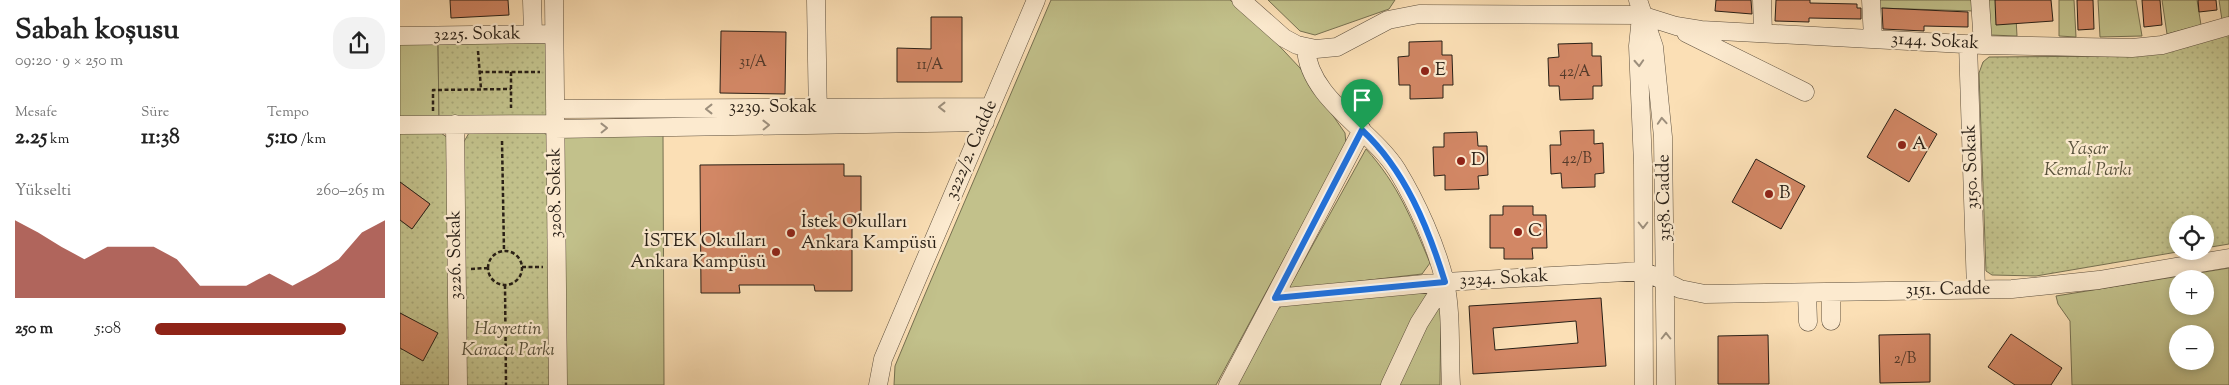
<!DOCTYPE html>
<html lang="tr">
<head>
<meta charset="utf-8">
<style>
	body { margin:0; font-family:"Sorts Mill Goudy",serif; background:#f2f2f2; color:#222; height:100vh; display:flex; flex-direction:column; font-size:19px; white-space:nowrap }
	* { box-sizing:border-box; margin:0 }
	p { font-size:16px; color:#767676 }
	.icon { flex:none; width:28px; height:28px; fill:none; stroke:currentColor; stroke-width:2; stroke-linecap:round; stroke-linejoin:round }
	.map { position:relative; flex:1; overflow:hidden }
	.sheet { display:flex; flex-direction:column; background:#fff; width:400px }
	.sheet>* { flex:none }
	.tools { position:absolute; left:1769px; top:215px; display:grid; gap:10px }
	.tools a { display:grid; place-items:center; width:45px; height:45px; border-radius:50%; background:#fff; box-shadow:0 2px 8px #0003; font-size:25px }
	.pin { position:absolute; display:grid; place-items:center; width:42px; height:42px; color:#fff; margin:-51px -21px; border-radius:50% 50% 50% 0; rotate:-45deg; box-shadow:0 0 5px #0007 }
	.pin .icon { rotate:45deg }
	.round { display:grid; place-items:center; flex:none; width:52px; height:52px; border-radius:20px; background:#f2f2f2 }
	.headline { display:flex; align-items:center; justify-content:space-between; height:85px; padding:0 15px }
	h1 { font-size:28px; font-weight:700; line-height:38px }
	.figures { display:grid; grid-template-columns:repeat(3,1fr); gap:8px; height:85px; padding:5px 15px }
	.figures div { display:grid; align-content:center }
	.figures b { font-size:21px; font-weight:700 }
	.figures small { font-size:14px; font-weight:400 }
	.figures p { font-size:14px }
	.chart { height:140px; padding:10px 15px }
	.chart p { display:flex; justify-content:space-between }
	.chart svg { width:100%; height:90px; margin-top:5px; fill:#8f2418; opacity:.7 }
	ul { padding:0 15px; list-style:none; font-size:16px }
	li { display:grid; grid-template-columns:80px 60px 1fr; align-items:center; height:38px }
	li i { height:12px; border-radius:6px; background:#8f2418 }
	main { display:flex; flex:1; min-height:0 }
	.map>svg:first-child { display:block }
</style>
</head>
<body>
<main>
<section class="sheet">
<div class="headline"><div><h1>Sabah koşusu</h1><p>09:20 · 9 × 250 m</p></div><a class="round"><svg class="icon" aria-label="share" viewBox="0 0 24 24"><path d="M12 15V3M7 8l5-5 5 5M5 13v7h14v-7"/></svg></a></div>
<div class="figures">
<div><p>Mesafe</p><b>2.25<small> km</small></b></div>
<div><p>Süre</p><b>11:38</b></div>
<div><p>Tempo</p><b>5:10<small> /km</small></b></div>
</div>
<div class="chart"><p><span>Yükselti</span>260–265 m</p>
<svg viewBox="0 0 160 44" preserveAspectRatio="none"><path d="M0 44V6L10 12L20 19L30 25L40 19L50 19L60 19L70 25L80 38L90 38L100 38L110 32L120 38L130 32L140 25L150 12L160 6V44z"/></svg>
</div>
<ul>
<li><b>250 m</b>5:08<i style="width:83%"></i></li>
</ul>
</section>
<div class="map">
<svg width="1829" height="385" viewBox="0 0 1829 385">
	<defs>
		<pattern id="park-dots" width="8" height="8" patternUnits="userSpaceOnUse" patternTransform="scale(1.25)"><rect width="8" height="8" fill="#c2c18b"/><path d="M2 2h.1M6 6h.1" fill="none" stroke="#a7a677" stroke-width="1.8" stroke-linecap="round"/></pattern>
	</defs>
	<rect width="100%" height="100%" fill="#fbdfb5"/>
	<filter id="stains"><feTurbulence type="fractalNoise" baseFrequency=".004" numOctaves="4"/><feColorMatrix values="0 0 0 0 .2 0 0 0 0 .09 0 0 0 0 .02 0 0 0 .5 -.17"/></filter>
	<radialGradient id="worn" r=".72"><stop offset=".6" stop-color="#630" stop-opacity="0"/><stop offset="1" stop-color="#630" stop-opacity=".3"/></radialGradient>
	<path fill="#c2c18b" stroke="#767051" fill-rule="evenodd" d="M 651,0 L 830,0 L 869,35 L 900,68 L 945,133 L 946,144 L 816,385 L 494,385 L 495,366 L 520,306 Z
		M 868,0 L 995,0 L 989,9 L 915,35 L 900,31 Z
		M 1477,0 L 1573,0 L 1574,11 L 1478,8 Z
		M 1586,0 L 1615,0 L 1617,36 L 1590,35 Z
		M 1659,0 L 1674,0 L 1676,37 L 1659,36 Z
		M 1698,0 L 1736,0 L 1742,36 L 1700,37 Z
		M 1762,0 L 1797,0 L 1801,25 L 1767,34 Z
		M 1819,0 L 1829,0 L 1829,18 L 1822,20 Z
		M 0,44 L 38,44 L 39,119 L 0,119 Z
		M 263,132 L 264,385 L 164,385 L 164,136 Z
		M 966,149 C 998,184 1012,220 1030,263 L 1022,274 L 891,289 L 890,286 Z
		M 1829,268 L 1829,385 L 1672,385 L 1670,321 L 1658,304 L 1656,296 ZM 1778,279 L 1805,279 L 1805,306 L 1778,306 ZM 1778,334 L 1805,334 L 1805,361 L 1778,361 Z
		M 1035,288 L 1041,300 L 1040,385 L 836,385 L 877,310 L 883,305 Z"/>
	<path fill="url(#park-dots)" stroke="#767051" d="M 1829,35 L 1829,244 L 1805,248 L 1805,224 L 1778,224 L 1778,251 L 1783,251 L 1636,276 L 1592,275 L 1586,271 L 1579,73 L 1583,62 L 1589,57 L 1721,56 Z
		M 147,43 L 149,118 L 39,119 L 38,44 Z
		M 143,132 L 148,136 L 152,385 L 65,385 L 62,145 L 69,133 Z
		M 0,133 L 41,133 L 48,138 L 51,385 L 0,385 L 0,350 L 37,334 L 0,313 L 0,220 L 12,229 L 30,204 L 0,182 Z"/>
	<path fill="#d28765" stroke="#292017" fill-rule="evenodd" d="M 50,0 L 108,0 L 109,15 L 51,18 Z
		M 1316,0 L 1351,0 L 1352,14 L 1315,11 Z
		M 1376,0 L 1410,0 L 1410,3 L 1457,4 L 1457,8 L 1461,8 L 1461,19 L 1409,18 L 1409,22 L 1375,21 Z
		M 1595,0 L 1651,0 L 1653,21 L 1596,25 Z
		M 1677,0 L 1693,0 L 1694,29 L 1678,30 Z
		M 1742,0 L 1760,0 L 1762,25 L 1744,27 Z
		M 1798,0 L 1816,0 L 1817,10 L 1799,12 Z
		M 1482,8 L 1568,12 L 1568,27 L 1524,26 L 1524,31 L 1483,29 Z
		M 531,17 L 562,17 L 562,82 L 497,82 L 497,48 L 531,49 Z
		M 321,31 L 386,32 L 385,94 L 320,93 Z
		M 1042,41 L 1042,55 L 1052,55 L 1053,85 L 1043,85 L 1043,98 L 1010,99 L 1010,85 L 999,85 L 998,57 L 1009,56 L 1009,42 Z
		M 1192,43 L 1192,56 L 1201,56 L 1202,86 L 1193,86 L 1193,99 L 1160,100 L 1159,86 L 1149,86 L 1148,58 L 1159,57 L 1158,44 Z
		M 1495,109 L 1537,134 L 1509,182 L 1467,157 Z
		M 1194,130 L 1194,144 L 1203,143 L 1204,173 L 1195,174 L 1195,187 L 1162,188 L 1161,173 L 1151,174 L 1150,145 L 1161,145 L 1160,131 Z
		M 1077,132 L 1078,146 L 1087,146 L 1088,175 L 1078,176 L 1079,189 L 1045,190 L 1045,175 L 1034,176 L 1033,147 L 1044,147 L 1044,133 Z
		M 1356,159 L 1405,186 L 1381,229 L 1332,202 Z
		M 444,164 L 444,176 L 461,176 L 461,219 L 452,219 L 452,291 L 415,291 L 414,285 L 339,285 L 340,293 L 301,293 L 300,165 Z
		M 0,182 L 30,204 L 12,229 L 0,220 Z
		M 1103,206 L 1133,206 L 1133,215 L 1146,215 L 1147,248 L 1132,248 L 1133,259 L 1104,259 L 1104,248 L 1090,248 L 1090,215 L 1103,215 Z
		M 1201,298 L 1206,366 L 1073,374 L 1069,306 ZM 1176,321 L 1178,343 L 1095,350 L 1093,328 Z
		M 0,313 L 38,333 L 23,361 L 0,348 Z
		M 1530,334 L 1530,382 L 1480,383 L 1479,335 Z
		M 1611,334 L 1662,368 L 1651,385 L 1615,385 L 1588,367 Z
		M 1368,335 L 1369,384 L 1318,384 L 1318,336 Z"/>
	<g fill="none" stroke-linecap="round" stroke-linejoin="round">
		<g stroke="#5e503e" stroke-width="19">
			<path id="minor" d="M 132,0 L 133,34
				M 154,0 L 158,385
				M 416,0 L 418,119
				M 841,0 L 884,38 L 897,45 L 916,49 L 937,47 L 988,20 L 1019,14 L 1241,15 L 1276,26 L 1301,30 L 1583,45 L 1732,48 L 1762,45 L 1829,26
				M 1238,0 L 1254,47 L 1263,137 L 1266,385
				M 1362,0 L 1363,33
				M 1471,0 L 1473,38
				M 1580,0 L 1583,45
				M 1241,17 L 1238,46 L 1243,164 L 1244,385
				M 1286,33 L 1405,92
				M 0,36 L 154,34
				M 1568,44 L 1576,290
				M 906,48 C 908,98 972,130 997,170 C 1017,203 1036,245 1045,282 C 1052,315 1049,352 1051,385
				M 155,109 L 591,107
				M 55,124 L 58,385
				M 0,125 L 155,124
				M 155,129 L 585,122
				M 1431,292 L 1431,321
				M 1407,293 L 1408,322
				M 875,298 L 1045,282 L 1244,271 L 1280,289 L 1305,294 L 1612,289 L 1699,280 L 1829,258
				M 478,385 L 483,359 L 636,0
				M 828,385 L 962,130
				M 990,385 L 1019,323 L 1045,282"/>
		</g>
		<path stroke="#292017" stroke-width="2.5" stroke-dasharray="4 2.5" stroke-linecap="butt" d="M 78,51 L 81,89
			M 79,72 L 140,72
			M 111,72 L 111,108
			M 33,111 L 33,90 L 111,89
			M 102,141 L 104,250
			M88 268a17 17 0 1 1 34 0a17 17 0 1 1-34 0Z
			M 122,267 L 143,267
			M 71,269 L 87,268
			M 105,285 L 106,385"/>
		<use href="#minor" stroke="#fceacf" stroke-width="18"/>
	</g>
	<defs><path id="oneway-chevron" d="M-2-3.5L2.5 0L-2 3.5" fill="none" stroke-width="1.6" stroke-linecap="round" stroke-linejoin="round" transform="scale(1.25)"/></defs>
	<g stroke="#9d8f7c">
		<use href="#oneway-chevron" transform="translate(1239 63) rotate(87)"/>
		<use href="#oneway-chevron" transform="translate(542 107) rotate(180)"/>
		<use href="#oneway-chevron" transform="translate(309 109) rotate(180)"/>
		<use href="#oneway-chevron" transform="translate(1262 121) rotate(-94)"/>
		<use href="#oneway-chevron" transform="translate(366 125) rotate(-1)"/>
		<use href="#oneway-chevron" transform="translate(204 128) rotate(-1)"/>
		<use href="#oneway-chevron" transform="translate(1243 225) rotate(90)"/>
		<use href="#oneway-chevron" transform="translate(1266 336) rotate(-90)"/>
	</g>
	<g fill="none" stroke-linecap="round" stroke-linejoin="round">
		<g stroke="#fff" stroke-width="10">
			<path id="route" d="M 962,130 C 1005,170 1028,227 1045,282 L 875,298 Z"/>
		</g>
		<use href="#route" stroke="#1a73e8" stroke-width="6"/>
	</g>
	<g fill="#8f2418" stroke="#fceacf" stroke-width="2">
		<circle cx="1025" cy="71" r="5"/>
		<circle cx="1502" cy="145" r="5"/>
		<circle cx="1061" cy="161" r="5"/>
		<circle cx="1369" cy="194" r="5"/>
		<circle cx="1118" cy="232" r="5"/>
		<circle cx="391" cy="233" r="5"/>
		<circle cx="376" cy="252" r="5"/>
	</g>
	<g text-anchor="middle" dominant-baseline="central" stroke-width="4.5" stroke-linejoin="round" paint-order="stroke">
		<g font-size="15" fill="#533a2a">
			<text x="353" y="62">31/A</text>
			<text x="530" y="65">11/A</text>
			<text x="1175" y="72">42/A</text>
			<text x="1177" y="159">42/B</text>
			<text x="1505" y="359">2/B</text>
		</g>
		<g font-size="18" fill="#292017" stroke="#fceacf">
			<text transform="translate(77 35) rotate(-1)">3225. Sokak</text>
			<text transform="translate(1535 42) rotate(3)">3144. Sokak</text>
			<text x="373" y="108">3239. Sokak</text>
			<text transform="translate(572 150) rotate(-67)">3222/2. Cadde</text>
			<text transform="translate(1572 167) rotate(-92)">3150. Sokak</text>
			<text transform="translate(156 193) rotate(-91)">3208. Sokak</text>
			<text transform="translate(1265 198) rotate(-91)">3158. Cadde</text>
			<text transform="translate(56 255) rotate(-91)">3226. Sokak</text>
			<text transform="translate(1104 279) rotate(-3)">3234. Sokak</text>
			<text transform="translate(1548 290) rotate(-1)">3151. Cadde</text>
		</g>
		<g font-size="18" fill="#292017" stroke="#fceacf" text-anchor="start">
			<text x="1035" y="71">E</text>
			<text x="1512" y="145">A</text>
			<text x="1071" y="161">D</text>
			<text x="1379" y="194">B</text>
			<text x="401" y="223">İstek Okulları<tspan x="401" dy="21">Ankara Kampüsü</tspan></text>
			<text x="1128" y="232">C</text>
			<text x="366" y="242" text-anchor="end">İSTEK Okulları<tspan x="366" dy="21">Ankara Kampüsü</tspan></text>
		</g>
		<g font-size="18" font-style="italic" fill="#57503a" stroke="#fceacf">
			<text x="1688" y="150">Yaşar<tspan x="1688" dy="21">Kemal Parkı</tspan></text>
			<text x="108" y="330">Hayrettin<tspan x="108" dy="21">Karaca Parkı</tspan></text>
		</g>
	</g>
	<rect width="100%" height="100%" filter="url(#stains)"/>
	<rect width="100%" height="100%" fill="url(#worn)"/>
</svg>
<div class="tools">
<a><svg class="icon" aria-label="locate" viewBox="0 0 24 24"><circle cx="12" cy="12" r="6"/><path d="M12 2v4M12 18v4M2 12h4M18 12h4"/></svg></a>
<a>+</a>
<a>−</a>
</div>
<div class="pin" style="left:962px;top:130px;background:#1e9e55"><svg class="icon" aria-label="arrive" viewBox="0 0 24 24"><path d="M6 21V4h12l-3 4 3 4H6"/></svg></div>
</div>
</main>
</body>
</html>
